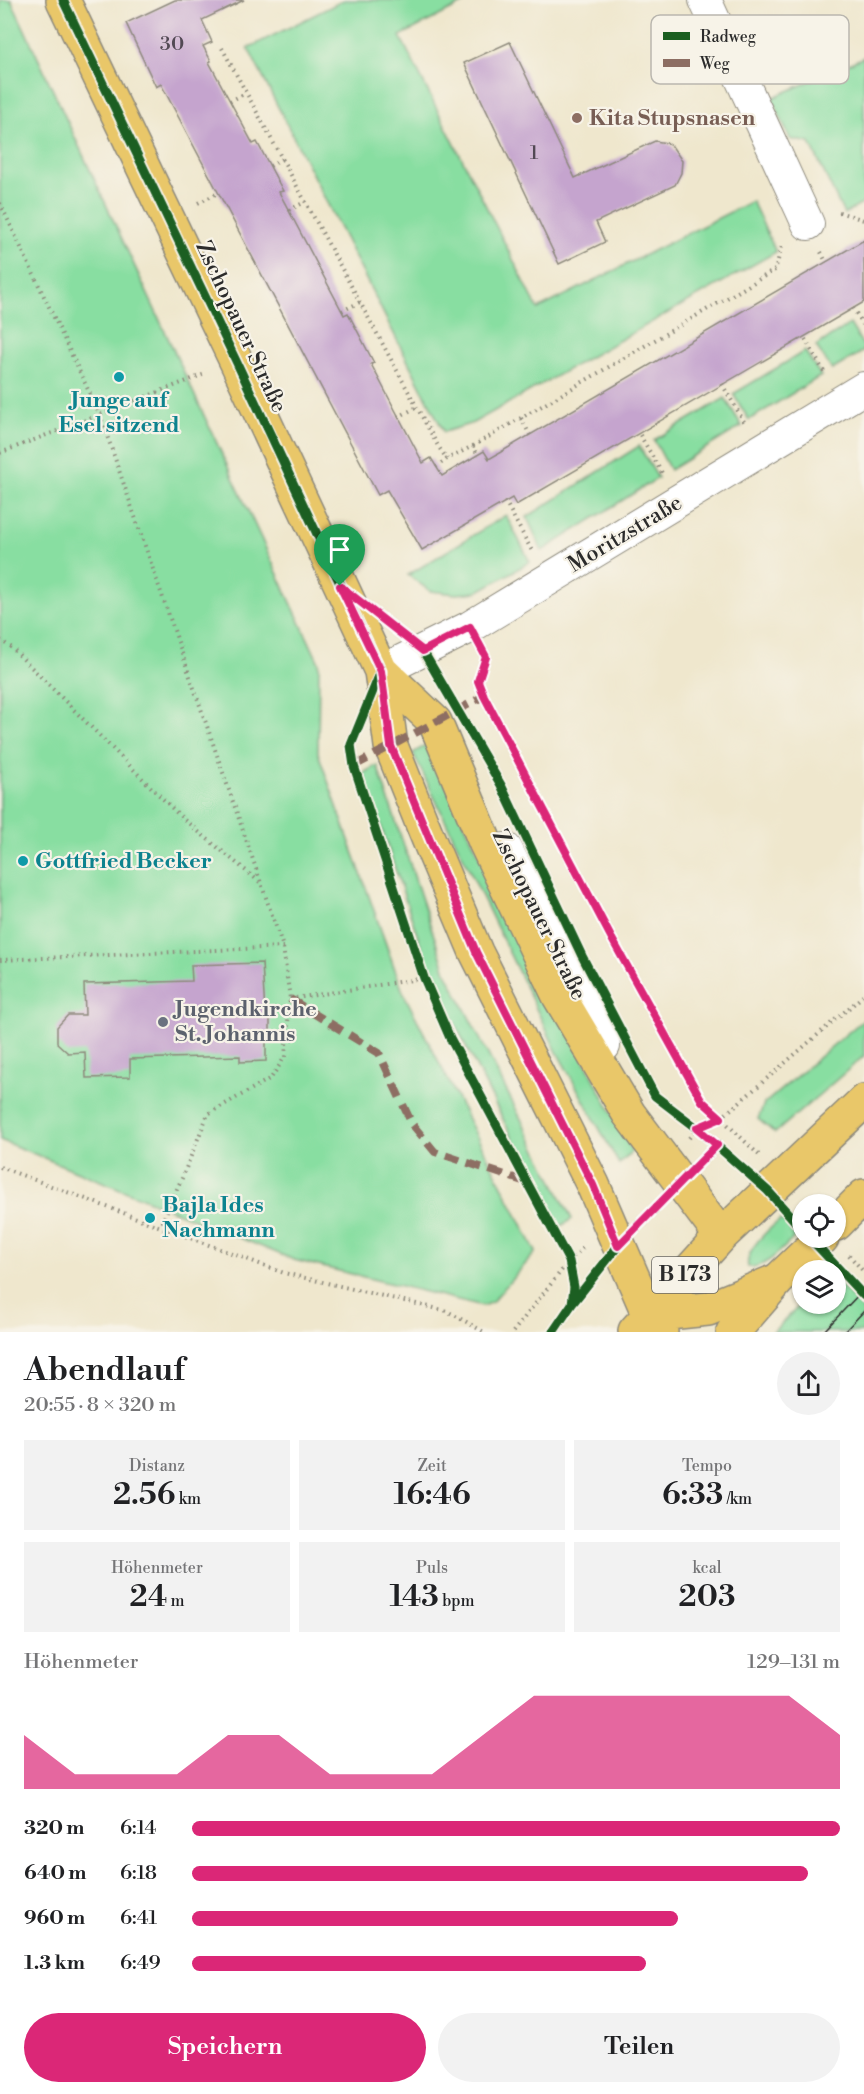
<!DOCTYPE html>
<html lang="de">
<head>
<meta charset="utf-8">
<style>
	body { margin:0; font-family:"Libre Bodoni",serif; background:#f2f2f2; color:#202124; height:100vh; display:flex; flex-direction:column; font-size:22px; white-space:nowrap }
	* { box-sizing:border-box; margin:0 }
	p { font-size:20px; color:#757577 }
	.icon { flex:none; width:33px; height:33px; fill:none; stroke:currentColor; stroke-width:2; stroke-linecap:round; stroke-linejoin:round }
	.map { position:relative; height:1332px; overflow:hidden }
	.details { display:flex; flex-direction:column; background:#fff; flex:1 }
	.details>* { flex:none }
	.tools { position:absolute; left:792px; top:1194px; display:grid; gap:12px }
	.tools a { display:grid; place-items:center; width:54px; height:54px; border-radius:50%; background:#fff; box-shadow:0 2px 4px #0004; font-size:30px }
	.pin { position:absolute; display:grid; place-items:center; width:51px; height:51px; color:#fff; margin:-62px -26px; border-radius:50% 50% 50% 0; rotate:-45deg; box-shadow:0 0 6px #0007 }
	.pin .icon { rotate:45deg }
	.round { display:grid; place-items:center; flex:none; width:63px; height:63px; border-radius:32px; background:#f2f2f2 }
	.summary { display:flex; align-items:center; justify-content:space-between; height:102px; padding:0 24px }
	h1 { font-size:33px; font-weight:600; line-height:45px }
	.metrics { display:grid; grid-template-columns:repeat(3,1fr); gap:9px; height:102px; padding:6px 24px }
	.metrics div { display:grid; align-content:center; border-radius:0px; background:#f2f2f2; text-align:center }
	.metrics b { font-size:30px; font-weight:600 }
	.metrics small { font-size:16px; font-weight:400 }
	.metrics p { font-size:16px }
	.chart { height:168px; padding:12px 24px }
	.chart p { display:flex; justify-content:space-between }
	.chart svg { width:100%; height:108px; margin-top:6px; fill:#db2777; opacity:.7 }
	.cta { display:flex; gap:12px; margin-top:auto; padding:12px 24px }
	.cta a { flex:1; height:69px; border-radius:36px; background:#db2777; color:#fff; font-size:24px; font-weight:600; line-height:69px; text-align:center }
	.cta a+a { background:#f2f2f2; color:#202124 }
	ul { padding:0 24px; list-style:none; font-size:20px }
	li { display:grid; grid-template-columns:96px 72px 1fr; align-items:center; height:45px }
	li i { height:15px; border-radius:8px; background:#db2777 }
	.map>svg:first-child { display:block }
</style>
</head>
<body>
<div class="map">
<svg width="864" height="1332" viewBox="0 0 864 1332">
	<rect width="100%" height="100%" fill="#f7f3e8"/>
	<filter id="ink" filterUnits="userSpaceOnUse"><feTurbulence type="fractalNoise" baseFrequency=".0167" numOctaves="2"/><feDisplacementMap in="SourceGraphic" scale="12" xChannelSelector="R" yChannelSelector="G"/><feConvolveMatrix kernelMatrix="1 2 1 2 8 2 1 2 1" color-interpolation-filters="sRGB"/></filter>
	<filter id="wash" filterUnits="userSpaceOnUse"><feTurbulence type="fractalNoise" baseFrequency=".008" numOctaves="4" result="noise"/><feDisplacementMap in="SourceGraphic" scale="24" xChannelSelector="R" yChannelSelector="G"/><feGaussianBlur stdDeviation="1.35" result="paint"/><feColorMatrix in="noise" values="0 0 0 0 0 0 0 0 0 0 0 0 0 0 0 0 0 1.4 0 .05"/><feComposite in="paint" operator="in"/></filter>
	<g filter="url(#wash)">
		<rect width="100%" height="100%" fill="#efe7cd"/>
		<path fill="#88dea1" stroke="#5a8466" stroke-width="1.5" d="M 0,0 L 11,0 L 319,663 L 318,753 L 403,992 L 536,1252 L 492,1302 L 483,1306 L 294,1260 L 0,1140 Z
			M 344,0 L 470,0 L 400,36 L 538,309 L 752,201 L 776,252 L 473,423 L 444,432 L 248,48 Z
			M 864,57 L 864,203 L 844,214 L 810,143 L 790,139 L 772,98 Z
			M 850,324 L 864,347 L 864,351 L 832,370 L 816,346 Z
			M 805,351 L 821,376 L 749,420 L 733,394 Z
			M 725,398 L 742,426 L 670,470 L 654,440 Z
			M 639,446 L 658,478 L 542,551 L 527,517 Z
			M 506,515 L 530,562 L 477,592 L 457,594 L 430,591 L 408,575 Z
			M 428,744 L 497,894 L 632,1151 L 619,1164 L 557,1052 L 413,753 Z
			M 377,765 L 446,972 L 572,1219 L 558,1228 L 432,979 L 363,773 Z
			M 864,1019 L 864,1056 L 775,1133 L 758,1119 L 764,1104 Z
			M 781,1219 L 796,1236 C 783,1248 767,1268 748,1267 C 744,1250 769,1229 781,1219 Z
			M 836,1280 L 864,1311 L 864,1332 L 773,1332 L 802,1303 L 836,1304 Z"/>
		<g id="blocks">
			<path fill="#c5a4ce" d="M 175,0 L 244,0 L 202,20 L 212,42 L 203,46 L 211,61 L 209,62 L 253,144 L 257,142 L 283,191 L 279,192 L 344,315 L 348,313 L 374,363 L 371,364 L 423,463 L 431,458 L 442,476 L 484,451 L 489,459 L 864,240 L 864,302 L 516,505 L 512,498 L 422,550 L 387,490 L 378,495 L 161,84 L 156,87 L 126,23 Z
				M 510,42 L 575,178 L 655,141 L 667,143 L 672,146 L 682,161 L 681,173 L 675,185 L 596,222 L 605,242 L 559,264 L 464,63 Z
				M 262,963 L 265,1013 L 270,1013 L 270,1040 L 266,1040 L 266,1061 L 240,1062 L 240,1056 L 130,1059 L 130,1077 L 86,1078 L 85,1052 L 68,1053 L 57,1043 L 57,1027 L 68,1015 L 85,1015 L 84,984 L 192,981 L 191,965 Z"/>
		</g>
	</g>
	<g filter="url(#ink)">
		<use href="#blocks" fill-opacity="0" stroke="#8d897c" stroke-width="1.5"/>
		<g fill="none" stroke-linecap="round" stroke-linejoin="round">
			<g stroke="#8d897c" stroke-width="34">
				<path id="minor" d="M 705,0 L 808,224
					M 381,671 L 470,627 L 864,388
					M 506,849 L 604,1046"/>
			</g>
			<g stroke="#8d897c" stroke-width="36">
				<path id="major" d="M 63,0 L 237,363 L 381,671 L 391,746 L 428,838 L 476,952 L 593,1185 L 649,1315 L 661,1332
					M 381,671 L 435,722 L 485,842 L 559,996 L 629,1114 L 721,1236
					M 836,1224 L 864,1196
					M 649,1315 L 708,1309 L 778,1280
					M 635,1331 L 721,1236 L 864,1101
					M 733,1332 L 778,1280 L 822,1238"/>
			</g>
			<path stroke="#8d897c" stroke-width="4" stroke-dasharray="1.5 4.5" stroke-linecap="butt" d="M 222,48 L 438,446 L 447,459
				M 230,101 L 246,93
				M 270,166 L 282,159
				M 0,203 L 100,415 L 283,947 L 290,999 L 285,1057 L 271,1078 L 208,1114 L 182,1178 L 160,1226
				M 198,203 L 218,193
				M 289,210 L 305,202
				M 839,212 L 864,220
				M 821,252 L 826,262
				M 853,308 L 864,326
				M 342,311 L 360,302
				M 805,339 L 826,375
				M 722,384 L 745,423
				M 398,417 L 417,407
				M 521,418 L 530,435
				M 640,435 L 662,473
				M 473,446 L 775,270 L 783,243
				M 0,453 L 205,374
				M 436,467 L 447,459 L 473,446 L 478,455
				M 505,501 L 532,551
				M 0,640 L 12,648 L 182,818 L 262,884
				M 486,656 L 478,681 L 484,696 L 612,939 L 702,1101 L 721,1118 L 864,995
				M 0,960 L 283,947
				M 290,999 L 424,978
				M 689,1138 L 697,1128 L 721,1118 L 759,1155
				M 0,1167 L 284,1273 L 447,1311 L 484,1332
				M 849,1255 L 864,1272
				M 513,1332 L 569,1261 L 584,1247"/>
			<use href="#minor" stroke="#fff" stroke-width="32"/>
			<use href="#major" stroke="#e9c769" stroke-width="33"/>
			<path stroke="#2b2b2b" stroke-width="1.5" d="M 823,1332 L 864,1289
				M 844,1332 L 864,1311"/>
			<path stroke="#8d6e63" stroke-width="8" stroke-dasharray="15 8" stroke-linecap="butt" d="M 354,766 L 484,696
				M 290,999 L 379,1053 L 412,1124 L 435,1152 L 526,1182"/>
			<g stroke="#f7f3e8" stroke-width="13">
				<path id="cycleway" d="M 63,0 L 237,363 L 381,671 L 351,745 L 354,766 L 424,978 L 450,1038 L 569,1261 L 574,1287 L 572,1304 L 553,1332
					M 343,588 L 423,651 L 501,785 L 582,956 L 655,1096 L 697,1128 L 768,1191 L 802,1229
					M 810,1238 L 864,1296
					M 572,1304 L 618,1246 L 717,1145"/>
			</g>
			<use href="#cycleway" stroke="#1b5e20" stroke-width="9"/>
		</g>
	</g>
	<g fill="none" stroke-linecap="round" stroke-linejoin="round" filter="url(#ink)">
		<g stroke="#fff" stroke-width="12">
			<path id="route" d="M 340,586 L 423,651 L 470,627 L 486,657 L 478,681 L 484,696 L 612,939 L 702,1101 L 721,1118 L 697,1128 L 717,1145 L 618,1246 L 593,1185 L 476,952 L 391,746 L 381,671 Z"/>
		</g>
		<use href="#route" stroke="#db2777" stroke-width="8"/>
	</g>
	<circle fill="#8d6e63" stroke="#f7f3e8" stroke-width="2" cx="577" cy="118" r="6"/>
	<g fill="#0f9aa8" stroke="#f7f3e8" stroke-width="2">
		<circle cx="119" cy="377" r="6"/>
		<circle cx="23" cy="861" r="6"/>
		<circle cx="150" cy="1218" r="6"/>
	</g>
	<circle fill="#6b7280" stroke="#f7f3e8" stroke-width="2" cx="163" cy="1022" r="6"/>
	<g text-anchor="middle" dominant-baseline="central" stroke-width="4.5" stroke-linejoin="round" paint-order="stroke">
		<g font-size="20" fill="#524954">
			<text x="172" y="44">30</text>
			<text x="534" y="153">1</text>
		</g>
		<rect fill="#f7f3e8" stroke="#686764" stroke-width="1.5" x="652" y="1257" width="66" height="36" rx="4.5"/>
		<g font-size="21" font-weight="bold" fill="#2b2b2b">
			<text x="685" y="1275">B 173</text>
		</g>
		<g font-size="22" font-weight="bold" fill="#785e54" stroke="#f7f3e8" text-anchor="start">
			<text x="589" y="118">Kita Stupsnasen</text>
		</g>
		<g font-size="22" fill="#2b2b2b" stroke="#f7f3e8">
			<text transform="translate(241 327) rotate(65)">Zschopauer Straße</text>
			<text transform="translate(625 534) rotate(-31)">Moritzstraße</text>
			<text transform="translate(539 915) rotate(64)">Zschopauer Straße</text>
		</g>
		<g font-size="22" font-weight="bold" fill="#0d838f" stroke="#f7f3e8" text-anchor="start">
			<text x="119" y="400" text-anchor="middle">Junge auf<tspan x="119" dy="25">Esel sitzend</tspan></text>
			<text x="35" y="861">Gottfried Becker</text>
			<text x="162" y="1205">Bajla Ides<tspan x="162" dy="25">Nachmann</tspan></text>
		</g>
		<g font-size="22" font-weight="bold" fill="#5b616d" stroke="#f7f3e8" text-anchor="start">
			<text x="175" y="1009">Jugendkirche<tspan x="175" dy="25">St. Johannis</tspan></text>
		</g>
	</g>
	<rect x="651" y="15" width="198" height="69" rx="9" fill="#f7f3e8" stroke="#bab7af" stroke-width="1.5"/>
	<rect x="663" y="32" width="27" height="8" fill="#1b5e20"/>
	<rect x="663" y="59" width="27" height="8" fill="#8d6e63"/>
	<g font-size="16" fill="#2b2b2b">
		<text x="700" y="42">Radweg</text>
		<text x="700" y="69">Weg</text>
	</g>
</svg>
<div class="tools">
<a><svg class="icon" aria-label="locate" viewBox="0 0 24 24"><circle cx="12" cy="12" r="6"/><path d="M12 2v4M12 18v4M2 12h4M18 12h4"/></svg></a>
<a><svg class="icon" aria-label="layers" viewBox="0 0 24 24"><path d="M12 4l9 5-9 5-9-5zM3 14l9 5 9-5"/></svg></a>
</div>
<div class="pin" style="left:340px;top:586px;background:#1e9e55"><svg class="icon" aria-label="arrive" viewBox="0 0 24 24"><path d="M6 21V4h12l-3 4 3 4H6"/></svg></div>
</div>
<section class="details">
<div class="summary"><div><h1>Abendlauf</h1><p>20:55 · 8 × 320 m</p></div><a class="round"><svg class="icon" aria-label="share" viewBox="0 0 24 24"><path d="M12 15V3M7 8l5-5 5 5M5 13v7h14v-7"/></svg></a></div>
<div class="metrics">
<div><p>Distanz</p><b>2.56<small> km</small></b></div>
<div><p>Zeit</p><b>16:46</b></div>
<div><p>Tempo</p><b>6:33<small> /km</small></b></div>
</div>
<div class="metrics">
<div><p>Höhenmeter</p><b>24<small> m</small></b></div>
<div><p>Puls</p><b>143<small> bpm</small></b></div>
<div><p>kcal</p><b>203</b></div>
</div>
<div class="chart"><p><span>Höhenmeter</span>129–131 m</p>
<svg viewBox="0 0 160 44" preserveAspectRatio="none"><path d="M0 44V22L10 38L20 38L30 38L40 22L50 22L60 38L70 38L80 38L90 22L100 6L110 6L120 6L130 6L140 6L150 6L160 22V44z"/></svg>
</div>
<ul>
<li><b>320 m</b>6:14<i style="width:100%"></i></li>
<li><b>640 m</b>6:18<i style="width:95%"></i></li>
<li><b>960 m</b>6:41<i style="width:75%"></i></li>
<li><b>1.3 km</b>6:49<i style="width:70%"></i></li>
</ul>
<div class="cta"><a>Speichern</a><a>Teilen</a></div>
</section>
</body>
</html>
